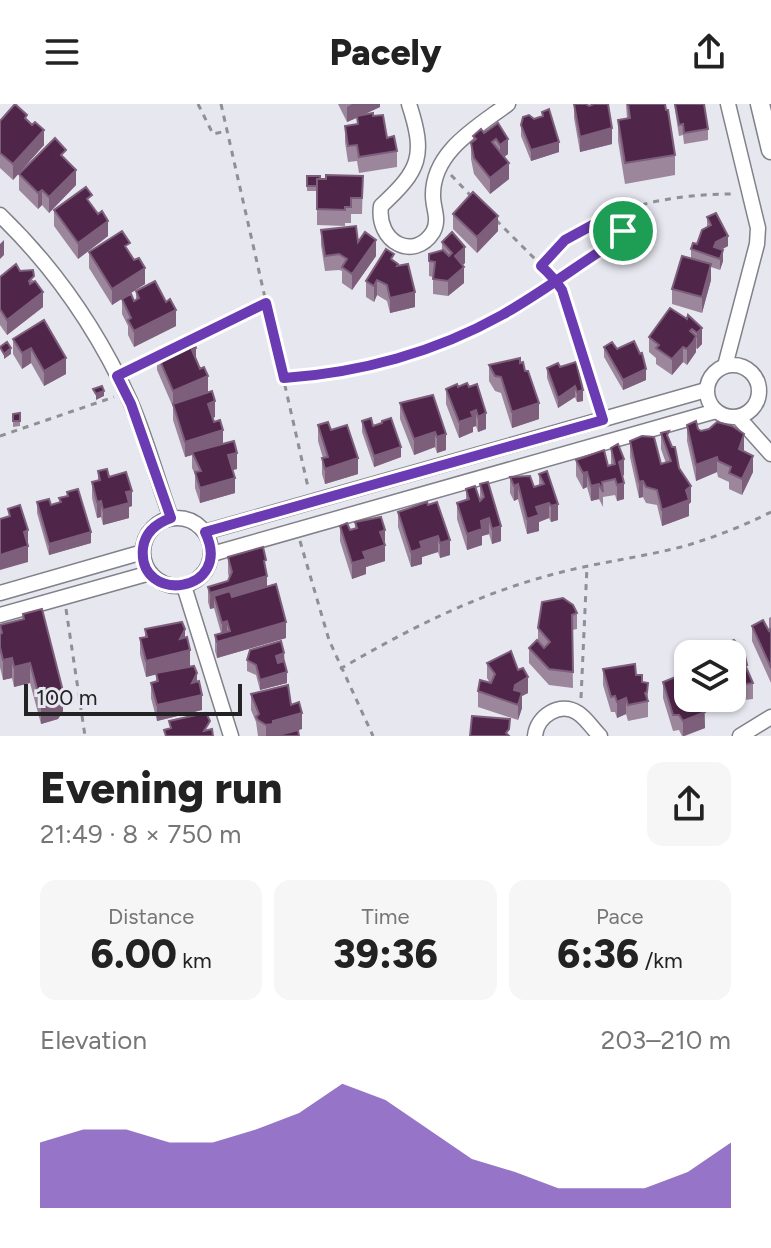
<!DOCTYPE html>
<html lang="en">
<head>
<meta charset="utf-8">
<style>
	body { margin:0; font-family:Figtree,sans-serif; background:#f6f6f6; color:#222; height:100vh; display:flex; flex-direction:column; font-size:30px; white-space:nowrap }
	* { box-sizing:border-box; margin:0 }
	p { font-size:26px; color:#767676 }
	.icon { flex:none; width:44px; height:44px; fill:none; stroke:currentColor; stroke-width:2; stroke-linecap:round; stroke-linejoin:round }
	.map { position:relative; height:632px; overflow:hidden }
	.sheet { display:flex; flex-direction:column; background:#fff; flex:1 }
	.sheet>* { flex:none }
	.buttons { position:absolute; left:674px; top:536px; display:grid; gap:16px }
	.buttons a { display:grid; place-items:center; width:72px; height:72px; border-radius:16px; background:#fff; box-shadow:0 2px 6px #0004; font-size:40px }
	.scale { position:absolute; left:24px; bottom:20px; width:218px; box-sizing:border-box; padding-left:8px; border:4px solid #232326; border-top:0; font-size:22px; line-height:28px; white-space:nowrap; color:#232326; -webkit-text-stroke:6px #e7e7f0; paint-order:stroke }
	.pin { position:absolute; display:grid; place-items:center; width:68px; height:68px; color:#fff; margin:-34px; border:4px solid #fff; border-radius:50%; box-shadow:0 2px 8px #0007 }
	.round { display:grid; place-items:center; flex:none; width:84px; height:84px; border-radius:16px; background:#f6f6f6 }
	.head { display:flex; align-items:center; justify-content:space-between; height:136px; padding:0 40px }
	h1 { font-size:44px; font-weight:800; line-height:60px }
	.figures { display:grid; grid-template-columns:repeat(3,1fr); gap:12px; height:136px; padding:8px 40px }
	.figures div { display:grid; align-content:center; border-radius:16px; background:#f6f6f6; text-align:center }
	.figures b { font-size:40px; font-weight:800 }
	.figures small { font-size:22px; font-weight:400 }
	.figures p { font-size:22px }
	.chart { height:224px; padding:16px 40px }
	.chart p { display:flex; justify-content:space-between }
	.chart svg { width:100%; height:144px; margin-top:8px; fill:#6a3bb2; opacity:.7 }
	header { display:flex; justify-content:space-between; align-items:center; height:104px; padding:0 40px; background:#fff; font-size:36px; font-weight:800 }
	.map>svg:first-child { display:block }
</style>
</head>
<body>
<header><svg class="icon" aria-label="menu" viewBox="0 0 24 24"><path d="M4 6h16M4 12h16M4 18h16"/></svg>Pacely<svg class="icon" aria-label="share" viewBox="0 0 24 24"><path d="M12 15V3M7 8l5-5 5 5M5 13v7h14v-7"/></svg></header>
<div class="map">
<svg width="771" height="632" viewBox="0 0 771 632">
	<rect width="100%" height="100%" fill="#e7e7f0"/>
	<g fill="none" stroke-linecap="round" stroke-linejoin="round">
		<g stroke="#818189" stroke-width="17">
			<path id="minor" d="M 409,0 C 426,52 420,66 381,102 C 376,138 414,158 433,128 C 440,115 433,105 433,92 C 432,48 477,23 508,0
				M 0,111 C 55,164 98,227 130,297 C 146,334 157,375 171,414
				M707 287a26 26 0 1 1 52 0a26 26 0 1 1-52 0Z
				M 725,262 L 757,140 L 758,124 L 728,0
				M 738,313 L 771,350
				M143 448a34 34 0 1 1 68 0a34 34 0 1 1-68 0Z
				M 205,428 L 706,286
				M 212,450 L 716,307
				M 184,482 L 231,632
				M 0,489 L 143,448
				M 0,511 L 150,469
				M 535,632 C 537,612 560,597 578,609 C 586,614 593,625 600,632
				M 740,632 L 771,613"/>
		</g>
		<g stroke="#818189" stroke-width="21">
			<path id="tertiary" d="M 760,0 L 771,46"/>
		</g>
		<path stroke="#8f8f96" stroke-width="3" stroke-dasharray="6 6" stroke-linecap="butt" d="M 198,0 L 213,30 L 226,27
			M 221,0 L 308,383
			M 451,71 L 473,94
			M 496,116 L 552,172 L 562,186 L 598,300
			M 541,162 C 549,153 557,142 567,135 C 615,100 677,90 735,90
			M 184,239 L 266,199
			M 130,266 L 159,252
			M 284,274 C 360,269 438,249 504,209 C 544,186 583,158 622,133 L 624,128 L 611,111
			M 0,332 L 114,293
			M 300,437 L 329,536 L 373,632
			M 66,505 L 85,632
			M 340,565 C 405,527 473,492 547,472 C 592,459 639,454 685,442 C 715,433 743,422 771,408
			M 581,594 L 587,462"/>
		<use href="#minor" stroke="#fff" stroke-width="14"/>
		<use href="#tertiary" stroke="#fff" stroke-width="18"/>
	</g>
	<path fill="#9b869c" d="M 338,0 L 380,0 L 380,3 L 363,11 L 373,12 L 397,47 L 397,63 L 359,69 L 357,57 L 348,58 L 345,38 L 345,22 L 357,20 L 357,14 L 347,18 Z
		M 574,0 L 589,2 L 593,0 L 608,0 L 612,40 L 580,48 L 574,14 Z
		M 626,0 L 665,0 L 675,51 L 675,71 L 625,80 L 618,37 L 618,16 L 627,15 Z
		M 674,0 L 704,0 L 708,25 L 708,36 L 684,40 L 683,31 L 679,32 Z
		M 542,8 L 559,48 L 531,57 L 521,32 L 521,21 L 542,13 Z
		M 0,17 L 44,41 L 13,76 L 0,64 Z
		M 498,19 L 508,50 L 504,53 L 509,75 L 490,90 L 474,70 L 471,55 L 471,39 L 473,38 L 473,32 L 484,29 Z
		M 66,56 L 76,81 L 49,109 L 42,101 L 38,105 L 19,86 L 19,70 Z
		M 307,72 L 320,75 L 363,72 L 362,110 L 351,110 L 351,119 L 345,119 L 345,122 L 317,121 L 317,87 L 307,87 Z
		M 92,102 L 108,132 L 78,155 L 54,122 L 54,106 Z
		M 453,110 L 498,127 L 477,149 L 453,125 Z
		M 707,113 L 728,142 L 721,146 L 723,157 L 720,166 L 711,163 L 711,176 L 702,209 L 672,200 L 672,185 L 691,155 L 691,145 L 697,140 L 707,123 Z
		M 321,126 L 358,138 L 376,152 L 352,186 L 342,179 L 342,167 L 339,166 L 325,167 L 321,141 Z
		M 442,138 L 465,159 L 462,161 L 464,179 L 448,192 L 433,190 L 433,173 L 429,172 L 429,157 L 442,146 Z
		M 89,148 L 130,150 L 145,180 L 112,201 L 89,164 Z
		M 394,157 L 398,162 L 415,203 L 390,209 L 387,197 L 377,191 L 374,198 L 366,193 L 366,177 Z
		M 20,167 L 34,177 L 43,203 L 7,231 L 0,221 L 0,173 Z
		M 136,187 L 176,222 L 134,243 L 128,231 L 128,222 L 122,210 L 122,195 L 134,197 L 136,196 Z
		M 688,211 L 702,240 L 697,245 L 696,244 L 696,248 L 687,261 L 683,258 L 672,271 L 656,260 L 656,254 L 649,248 L 649,233 L 687,215 Z
		M 44,216 L 66,270 L 44,282 L 31,259 L 22,265 L 13,250 L 13,235 Z
		M 604,243 L 646,276 L 623,286 L 604,253 Z
		M 157,250 L 196,257 L 215,313 L 213,314 L 223,340 L 237,365 L 232,366 L 235,389 L 200,399 L 195,384 L 195,370 L 192,364 L 192,351 L 185,353 L 173,316 L 173,303 L 157,266 Z
		M 576,258 L 583,297 L 577,298 L 575,293 L 558,304 L 547,274 L 547,264 L 560,263 Z
		M 520,259 L 539,315 L 512,324 L 501,289 L 495,287 L 489,277 L 489,261 Z
		M 467,279 L 486,325 L 478,328 L 476,322 L 473,323 L 473,328 L 459,334 L 446,300 L 446,285 L 458,283 Z
		M 433,291 L 446,346 L 437,349 L 435,343 L 414,351 L 400,315 L 400,299 Z
		M 20,309 L 20,322 L 13,323 L 13,310 Z
		M 362,317 L 373,322 L 382,319 L 401,353 L 374,363 L 362,328 Z
		M 318,321 L 331,326 L 358,370 L 325,380 L 322,370 L 322,354 L 323,354 L 318,337 Z
		M 687,321 L 698,325 L 743,347 L 753,368 L 742,391 L 729,385 L 729,378 L 718,373 L 717,368 L 696,377 L 687,337 Z
		M 661,329 L 669,334 L 691,398 L 689,400 L 689,412 L 662,422 L 657,401 L 646,399 L 643,393 L 639,394 L 630,353 L 630,337 L 661,360 L 666,359 L 661,345 Z
		M 611,344 L 624,371 L 622,372 L 624,395 L 617,397 L 615,391 L 603,393 L 603,403 L 599,395 L 591,397 L 587,383 L 583,385 L 576,372 L 576,356 L 608,362 L 611,361 Z
		M 98,367 L 109,373 L 132,402 L 129,403 L 129,414 L 103,421 L 101,413 L 97,414 L 92,394 L 92,378 L 98,376 Z
		M 539,370 L 558,416 L 551,418 L 549,414 L 539,418 L 539,427 L 527,430 L 518,395 L 514,397 L 510,389 L 510,373 L 534,383 L 539,381 Z
		M 480,380 L 501,437 L 492,440 L 489,430 L 482,432 L 482,441 L 467,446 L 457,415 L 457,399 L 466,396 L 466,385 L 480,397 Z
		M 59,394 L 91,439 L 49,451 L 37,409 L 37,398 L 51,401 L 59,398 Z
		M 427,398 L 450,451 L 440,454 L 438,448 L 422,453 L 422,460 L 411,463 L 398,423 L 398,408 Z
		M 355,418 L 385,426 L 385,457 L 366,463 L 366,470 L 352,475 L 340,437 L 340,422 L 350,426 L 355,424 Z
		M 228,453 L 266,470 L 267,483 L 286,534 L 217,554 L 215,547 L 215,531 L 221,529 L 214,504 L 210,505 L 208,498 L 208,483 L 228,477 L 229,474 L 228,469 Z
		M 542,498 L 577,509 L 577,525 L 572,526 L 573,584 L 549,581 L 529,559 L 529,544 L 538,537 L 538,524 Z
		M 23,510 L 63,607 L 58,615 L 41,620 L 30,579 L 14,583 L 12,574 L 3,576 L 0,563 L 0,521 L 23,515 Z
		M 771,513 L 771,579 L 752,537 L 752,522 L 769,527 L 769,514 Z
		M 145,525 L 185,534 L 190,562 L 176,565 L 197,578 L 202,606 L 157,617 L 151,594 L 151,579 L 156,577 L 156,570 L 146,573 L 140,550 L 140,534 L 145,533 Z
		M 725,540 L 742,552 L 753,579 L 753,595 L 735,597 L 735,604 L 726,608 L 721,594 L 732,594 L 725,548 Z
		M 284,549 L 287,579 L 260,586 L 256,571 L 247,567 L 247,556 Z
		M 487,559 L 528,589 L 522,592 L 522,604 L 518,616 L 478,603 L 478,587 L 490,579 L 487,574 Z
		M 603,565 L 636,571 L 642,578 L 648,579 L 648,613 L 628,617 L 626,610 L 617,614 L 615,608 L 611,608 L 603,581 Z
		M 663,578 L 704,595 L 705,624 L 685,632 L 682,632 L 679,626 L 673,627 L 663,594 Z
		M 251,590 L 291,601 L 302,625 L 274,632 L 258,632 L 256,618 L 251,606 Z"/>
	<path fill="#7d5f7b" d="M 352,0 L 380,0 L 380,3 L 347,18 L 347,3 Z
		M 612,24 L 612,40 L 580,48 L 580,33 Z
		M 44,26 L 44,41 L 13,76 L 13,60 Z
		M 508,35 L 508,50 L 500,56 L 500,41 Z
		M 559,38 L 559,48 L 531,57 L 531,46 Z
		M 509,59 L 509,75 L 490,90 L 490,74 Z
		M 76,66 L 76,81 L 49,109 L 49,93 Z
		M 42,86 L 42,101 L 38,105 L 38,89 Z
		M 498,112 L 498,127 L 477,149 L 477,133 Z
		M 108,117 L 108,132 L 78,155 L 78,139 Z
		M 728,132 L 728,142 L 716,148 L 714,143 L 716,138 Z
		M 4,136 L 4,151 L 0,155 L 0,140 Z
		M 376,136 L 376,152 L 352,186 L 352,170 Z
		M 465,143 L 465,159 L 455,168 L 455,152 Z
		M 723,146 L 723,157 L 720,166 L 720,155 Z
		M 711,160 L 711,176 L 702,209 L 702,193 Z
		M 464,163 L 464,179 L 448,192 L 448,177 Z
		M 145,164 L 145,180 L 112,201 L 112,185 Z
		M 377,176 L 377,191 L 374,198 L 374,182 Z
		M 43,188 L 43,203 L 7,231 L 7,216 Z
		M 415,188 L 415,203 L 390,209 L 390,194 Z
		M 176,206 L 176,222 L 134,243 L 134,227 Z
		M 702,224 L 702,240 L 697,245 L 697,229 Z
		M 692,225 L 692,239 L 696,232 L 696,248 L 687,261 L 687,245 L 690,227 Z
		M 683,243 L 683,258 L 672,271 L 672,255 Z
		M 11,244 L 11,250 L 4,255 L 4,250 Z
		M 31,244 L 31,259 L 22,265 L 22,249 Z
		M 196,244 L 196,259 L 192,246 Z
		M 66,254 L 66,270 L 44,282 L 44,267 Z
		M 646,265 L 646,276 L 623,286 L 623,276 Z
		M 208,272 L 208,288 L 173,303 L 173,287 Z
		M 575,282 L 575,293 L 558,304 L 558,294 Z
		M 583,286 L 583,297 L 577,298 L 577,288 Z
		M 104,287 L 104,292 L 96,296 L 96,290 Z
		M 215,297 L 215,313 L 208,315 L 208,300 Z
		M 539,299 L 539,315 L 512,324 L 512,308 Z
		M 476,306 L 476,322 L 473,323 L 473,328 L 459,334 L 459,318 L 471,308 Z
		M 486,309 L 486,325 L 478,328 L 478,313 Z
		M 223,326 L 223,341 L 192,348 L 192,351 L 185,353 L 185,338 Z
		M 435,328 L 435,343 L 414,351 L 414,335 Z
		M 446,330 L 446,346 L 437,349 L 437,333 Z
		M 744,330 L 744,346 L 739,360 L 739,345 Z
		M 401,343 L 401,353 L 374,363 L 374,352 Z
		M 237,349 L 237,365 L 228,367 L 228,351 Z
		M 753,352 L 753,368 L 742,391 L 742,375 Z
		M 717,353 L 717,368 L 696,377 L 696,361 Z
		M 358,354 L 358,370 L 325,380 L 325,365 Z
		M 624,355 L 624,371 L 619,374 L 619,358 Z
		M 587,368 L 587,383 L 583,385 L 583,369 Z
		M 235,374 L 235,389 L 200,399 L 200,384 Z
		M 643,377 L 643,393 L 639,394 L 639,378 Z
		M 624,379 L 624,395 L 617,397 L 617,381 Z
		M 518,380 L 518,395 L 514,397 L 514,382 Z
		M 599,380 L 599,395 L 591,397 L 591,382 Z
		M 691,382 L 691,398 L 689,400 L 689,412 L 662,422 L 662,406 Z
		M 132,387 L 132,402 L 129,403 L 129,414 L 103,421 L 103,406 L 126,388 Z
		M 101,397 L 101,413 L 97,414 L 97,398 Z
		M 549,399 L 549,414 L 539,418 L 539,427 L 527,430 L 527,415 L 536,403 Z
		M 558,400 L 558,416 L 551,418 L 551,402 Z
		M 489,414 L 489,430 L 482,432 L 482,441 L 467,446 L 467,430 L 481,417 Z
		M 501,422 L 501,437 L 492,440 L 492,425 Z
		M 28,426 L 28,458 L 0,466 L 0,451 L 24,428 Z
		M 385,426 L 385,457 L 366,463 L 366,470 L 352,475 L 352,459 L 363,448 L 380,428 Z
		M 91,428 L 91,439 L 49,451 L 49,440 Z
		M 438,432 L 438,448 L 422,453 L 422,460 L 411,463 L 411,448 L 420,438 Z
		M 450,436 L 450,451 L 440,454 L 440,439 Z
		M 267,472 L 267,488 L 218,503 L 214,492 L 214,504 L 210,505 L 210,489 Z
		M 227,517 L 227,533 L 222,534 L 222,519 Z
		M 286,518 L 286,534 L 217,554 L 217,538 Z
		M 185,525 L 185,541 L 190,546 L 190,562 L 146,573 L 146,557 L 180,535 Z
		M 284,549 L 284,560 L 276,562 L 276,552 Z
		M 12,554 L 12,574 L 3,576 L 3,556 Z
		M 30,559 L 30,579 L 14,583 L 14,563 Z
		M 287,568 L 287,579 L 260,586 L 260,576 Z
		M 197,569 L 197,585 L 202,591 L 202,606 L 157,617 L 157,601 L 192,579 Z
		M 528,573 L 528,589 L 522,592 L 522,604 L 518,616 L 518,601 L 515,597 L 514,601 L 515,581 Z
		M 63,587 L 63,607 L 58,615 L 41,620 L 41,599 Z
		M 735,588 L 735,604 L 726,608 L 726,594 L 732,594 L 732,590 Z
		M 626,594 L 626,610 L 617,614 L 617,598 Z
		M 704,595 L 705,624 L 683,632 L 683,617 L 701,596 Z
		M 302,609 L 302,625 L 274,632 L 266,632 L 266,621 L 273,617 Z"/>
	<path fill="#4f2549" stroke="#7d5f7b" stroke-width="2" d="M 15,0 L 27,11 L 25,14 L 32,21 L 35,18 L 44,26 L 13,60 L 0,49 L 0,17 Z
		M 574,0 L 586,0 L 589,2 L 594,0 L 608,0 L 612,24 L 580,33 Z
		M 628,0 L 665,0 L 666,6 L 668,6 L 675,51 L 625,59 L 618,16 L 630,14 Z
		M 675,0 L 704,0 L 708,25 L 684,29 L 683,20 L 679,21 Z
		M 549,5 L 559,38 L 531,46 L 521,21 L 523,13 L 529,11 L 534,15 L 543,12 L 542,8 Z
		M 373,9 L 373,12 L 383,11 L 387,34 L 394,32 L 397,47 L 359,53 L 357,41 L 348,42 L 345,22 L 358,20 L 357,12 Z
		M 498,19 L 508,35 L 500,41 L 496,35 L 492,38 L 509,59 L 490,74 L 474,54 L 471,39 L 476,35 L 473,32 L 481,25 L 484,29 Z
		M 55,34 L 66,46 L 61,51 L 76,66 L 49,93 L 42,86 L 38,89 L 19,70 Z
		M 326,71 L 363,72 L 362,94 L 351,94 L 351,103 L 345,103 L 345,106 L 317,105 L 317,75 L 326,75 Z
		M 307,72 L 320,72 L 320,75 L 317,75 L 317,82 L 307,82 Z
		M 86,83 L 92,91 L 87,95 L 98,110 L 102,107 L 108,117 L 78,139 L 54,106 Z
		M 473,88 L 498,112 L 477,133 L 453,110 Z
		M 716,109 L 728,132 L 716,138 L 714,143 L 723,146 L 720,155 L 691,145 L 693,139 L 697,140 L 702,126 L 711,121 L 707,113 Z
		M 356,122 L 358,138 L 365,128 L 376,136 L 352,170 L 342,163 L 347,155 L 339,150 L 325,152 L 321,126 Z
		M 122,127 L 130,139 L 125,142 L 134,156 L 139,154 L 145,164 L 112,185 L 89,148 Z
		M 452,128 L 465,143 L 455,152 L 464,163 L 448,177 L 433,175 L 435,158 L 429,157 L 429,150 L 443,146 L 449,152 L 452,149 L 442,138 Z
		M 386,145 L 394,150 L 391,155 L 398,160 L 397,162 L 408,160 L 415,188 L 390,194 L 387,181 L 377,176 L 374,182 L 366,177 Z
		M 682,152 L 711,160 L 702,193 L 672,185 Z
		M 16,160 L 20,167 L 33,166 L 34,172 L 29,177 L 30,180 L 35,177 L 43,188 L 7,216 L 0,205 L 0,173 Z
		M 155,177 L 166,198 L 170,195 L 176,206 L 134,227 L 128,216 L 131,214 L 122,195 L 131,190 L 134,197 L 139,194 L 136,187 Z
		M 670,204 L 687,215 L 688,211 L 702,224 L 697,229 L 692,225 L 690,227 L 696,232 L 693,238 L 687,245 L 683,243 L 672,255 L 656,244 L 659,241 L 649,233 Z
		M 44,216 L 66,254 L 44,267 L 31,244 L 22,249 L 13,235 Z
		M 193,235 L 196,244 L 192,246 L 200,265 L 204,263 L 208,272 L 173,287 L 157,250 Z
		M 634,237 L 640,250 L 642,249 L 646,265 L 623,276 L 604,243 L 612,238 L 617,245 Z
		M 7,238 L 11,244 L 4,250 L 0,243 Z
		M 520,254 L 520,259 L 523,258 L 525,267 L 528,267 L 539,299 L 512,308 L 501,273 L 495,272 L 489,261 Z
		M 576,258 L 583,286 L 577,288 L 575,282 L 558,294 L 547,264 L 558,259 L 560,263 Z
		M 467,279 L 469,283 L 477,280 L 486,309 L 478,313 L 476,306 L 471,308 L 473,313 L 459,318 L 446,285 L 457,280 L 458,283 Z
		M 102,282 L 104,287 L 96,290 L 93,285 Z
		M 212,287 L 215,297 L 208,300 L 214,318 L 220,316 L 223,326 L 185,338 L 173,300 Z
		M 433,291 L 446,330 L 437,333 L 435,328 L 414,335 L 400,299 Z
		M 20,309 L 20,317 L 13,317 L 13,310 Z
		M 371,314 L 373,322 L 382,319 L 382,317 L 391,314 L 401,343 L 374,352 L 362,317 Z
		M 696,317 L 698,325 L 701,327 L 709,325 L 717,318 L 732,322 L 744,330 L 739,345 L 753,352 L 742,375 L 729,369 L 731,363 L 718,357 L 717,353 L 696,361 L 687,321 Z
		M 328,318 L 331,326 L 347,321 L 358,354 L 325,365 L 322,354 L 328,353 L 318,321 Z
		M 669,327 L 667,331 L 672,343 L 675,343 L 679,364 L 691,382 L 686,386 L 689,396 L 662,406 L 657,386 L 646,383 L 643,377 L 639,378 L 630,337 L 642,332 L 654,333 L 661,360 L 671,357 L 661,329 Z
		M 234,337 L 237,349 L 228,351 L 235,374 L 200,384 L 195,368 L 201,367 L 192,348 Z
		M 618,340 L 624,355 L 619,358 L 624,379 L 617,381 L 615,375 L 602,378 L 603,388 L 599,380 L 591,382 L 587,368 L 583,369 L 576,356 L 604,346 L 608,362 L 615,360 L 611,344 Z
		M 107,365 L 109,373 L 126,368 L 132,387 L 126,388 L 129,399 L 103,406 L 101,397 L 97,398 L 92,378 L 100,376 L 98,367 Z
		M 547,367 L 558,400 L 551,402 L 549,399 L 536,403 L 539,411 L 527,415 L 518,380 L 514,382 L 510,373 L 530,372 L 534,383 L 544,380 L 539,370 Z
		M 488,378 L 501,422 L 492,425 L 489,414 L 481,417 L 482,425 L 467,430 L 457,399 L 469,395 L 466,385 L 475,382 L 480,397 L 484,393 L 480,380 Z
		M 78,385 L 91,428 L 49,440 L 37,398 L 49,395 L 51,401 L 61,398 L 59,394 L 68,392 L 67,388 Z
		M 427,398 L 428,401 L 437,398 L 450,436 L 440,439 L 438,432 L 420,438 L 422,444 L 411,448 L 398,408 Z
		M 20,401 L 28,426 L 24,428 L 28,442 L 0,451 L 0,415 L 10,412 L 8,405 Z
		M 381,413 L 385,426 L 380,428 L 385,441 L 363,448 L 366,455 L 352,459 L 340,422 L 347,419 L 350,426 L 357,424 L 355,418 Z
		M 263,443 L 266,456 L 264,457 L 267,472 L 210,489 L 208,483 L 228,477 L 232,468 L 228,453 Z
		M 276,480 L 286,518 L 217,538 L 215,531 L 230,527 L 227,517 L 222,519 L 214,492 L 230,487 L 232,493 Z
		M 563,494 L 573,501 L 577,509 L 572,511 L 573,568 L 549,565 L 529,544 L 537,536 L 544,544 L 550,538 L 538,524 L 542,498 Z
		M 42,505 L 63,587 L 58,595 L 41,599 L 30,559 L 14,563 L 12,554 L 3,556 L 0,543 L 0,530 L 2,529 L 0,521 L 24,515 L 23,510 Z
		M 763,516 L 769,527 L 771,525 L 771,564 L 752,522 Z
		M 182,518 L 185,525 L 180,535 L 187,533 L 190,546 L 146,557 L 140,534 L 147,533 L 145,525 Z
		M 734,536 L 740,544 L 742,552 L 745,552 L 747,561 L 745,561 L 753,579 L 732,582 L 732,550 L 723,550 L 728,547 L 725,540 Z
		M 281,537 L 284,549 L 276,552 L 278,559 L 284,557 L 287,568 L 260,576 L 256,561 L 247,556 L 250,546 Z
		M 720,542 L 722,550 L 711,550 L 710,547 Z
		M 511,547 L 518,566 L 523,564 L 528,573 L 515,581 L 514,586 L 522,588 L 518,601 L 478,587 L 480,576 L 491,579 L 495,570 L 487,559 Z
		M 635,560 L 636,571 L 642,571 L 642,578 L 648,579 L 647,588 L 645,589 L 648,597 L 628,601 L 626,594 L 617,598 L 615,592 L 611,593 L 603,565 Z
		M 194,562 L 197,569 L 192,579 L 199,577 L 202,591 L 157,601 L 151,579 L 158,577 L 156,569 Z
		M 688,568 L 688,594 L 704,594 L 701,596 L 705,608 L 683,617 L 679,611 L 673,611 L 663,578 Z
		M 288,581 L 291,601 L 299,598 L 302,609 L 273,617 L 273,620 L 266,621 L 258,616 L 256,613 L 259,610 L 251,590 Z
		M 206,609 L 210,617 L 204,627 L 212,625 L 213,632 L 166,632 L 164,626 L 171,624 L 169,617 Z
		M 472,612 L 510,615 L 509,625 L 506,629 L 509,632 L 470,632 Z
		M 298,626 L 299,632 L 275,632 Z"/>
	<g fill="none" stroke-linecap="round" stroke-linejoin="round">
		<g stroke="#fff" stroke-width="16">
			<path id="route" d="M 623,127 L 622,133 C 582,158 543,188 502,211 C 436,248 360,269 284,274 L 266,199 L 117,272 L 131,300 L 171,414 C 157,419 145,428 143,444 C 137,502 235,489 205,428 L 603,316 L 562,186 C 556,177 549,169 541,162 L 565,136 L 611,111 L 623,127"/>
		</g>
		<use href="#route" stroke="#6a3bb2" stroke-width="10"/>
	</g>
</svg>
<div class="buttons">
<a><svg class="icon" aria-label="layers" viewBox="0 0 24 24"><path d="M12 4l9 5-9 5-9-5zM3 14l9 5 9-5"/></svg></a>
</div>
<div class="scale">100 m</div>
<div class="pin" style="left:623px;top:127px;background:#1e9e55"><svg class="icon" aria-label="arrive" viewBox="0 0 24 24"><path d="M6 21V4h12l-3 4 3 4H6"/></svg></div>
</div>
<section class="sheet">
<div class="head"><div><h1>Evening run</h1><p>21:49 · 8 × 750 m</p></div><a class="round"><svg class="icon" aria-label="share" viewBox="0 0 24 24"><path d="M12 15V3M7 8l5-5 5 5M5 13v7h14v-7"/></svg></a></div>
<div class="figures">
<div><p>Distance</p><b>6.00<small> km</small></b></div>
<div><p>Time</p><b>39:36</b></div>
<div><p>Pace</p><b>6:36<small> /km</small></b></div>
</div>
<div class="chart"><p><span>Elevation</span>203–210 m</p>
<svg viewBox="0 0 160 44" preserveAspectRatio="none"><path d="M0 44V24L10 20L20 20L30 24L40 24L50 20L60 15L70 6L80 11L90 20L100 29L110 33L120 38L130 38L140 38L150 33L160 24V44z"/></svg>
</div>
</section>
</body>
</html>
